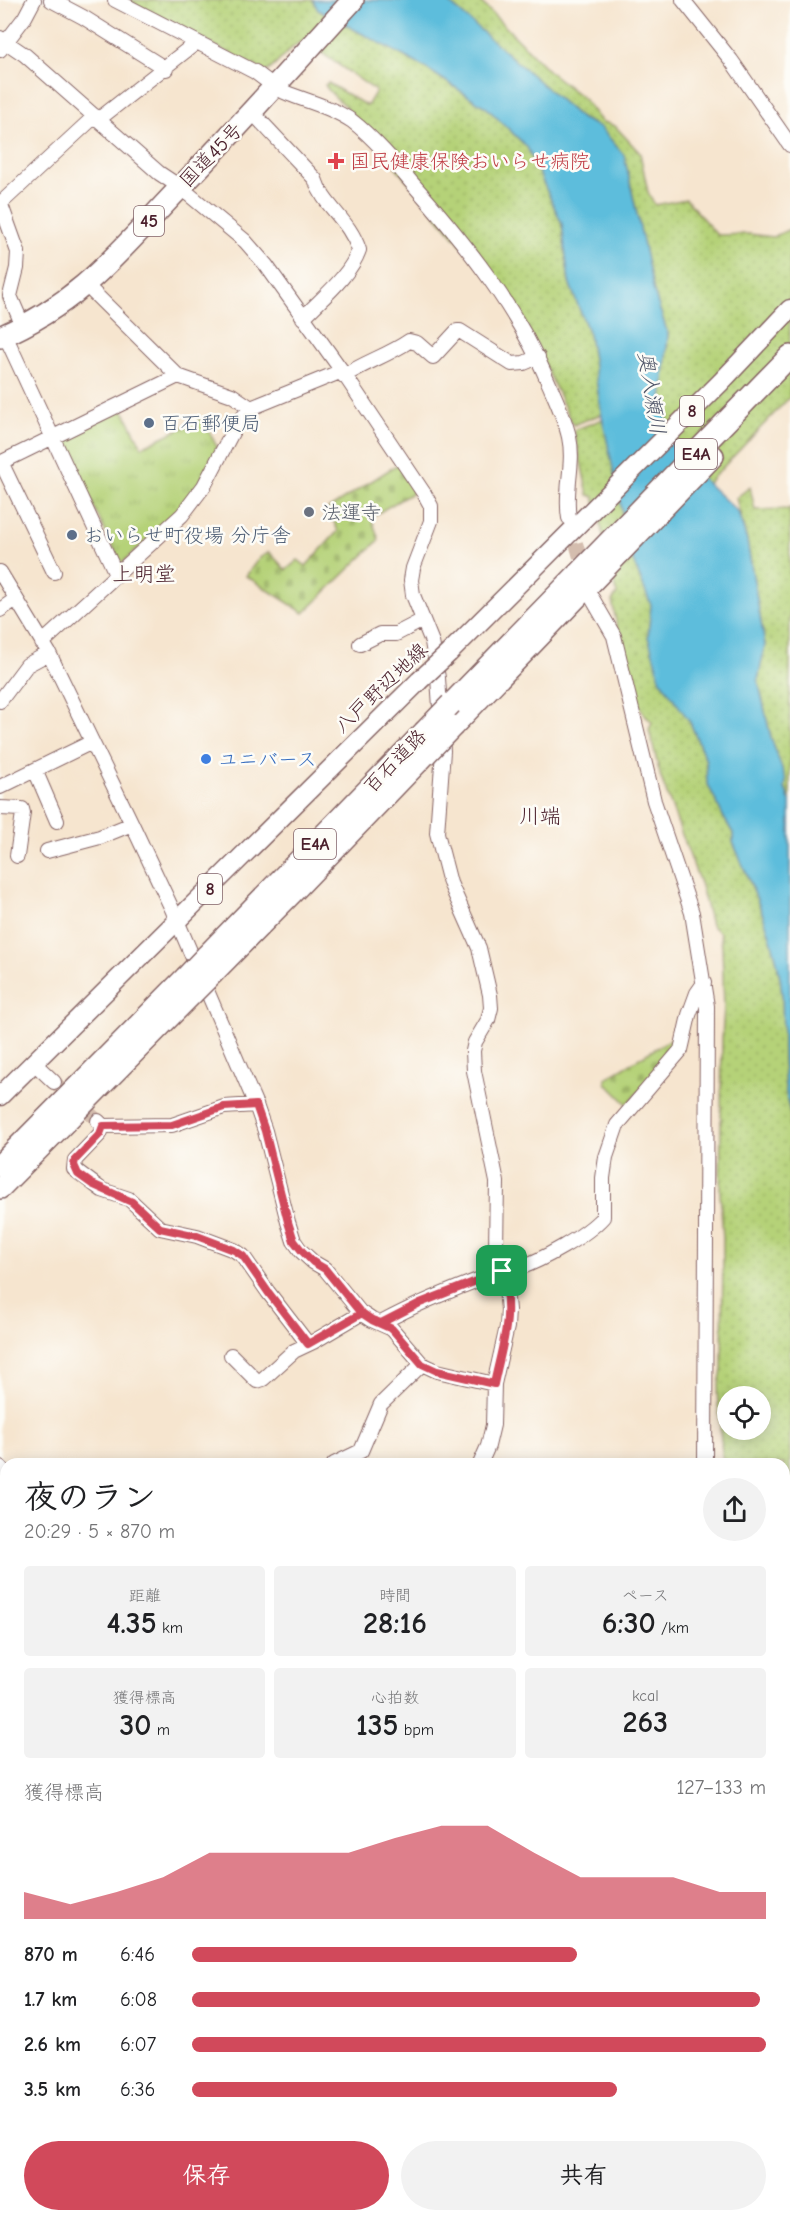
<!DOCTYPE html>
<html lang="ja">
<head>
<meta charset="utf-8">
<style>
	body { margin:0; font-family:"Comic Neue","Klee One",sans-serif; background:#f2f2f2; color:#202124; height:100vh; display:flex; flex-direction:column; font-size:22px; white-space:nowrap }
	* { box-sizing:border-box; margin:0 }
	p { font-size:20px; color:#757577 }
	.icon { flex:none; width:33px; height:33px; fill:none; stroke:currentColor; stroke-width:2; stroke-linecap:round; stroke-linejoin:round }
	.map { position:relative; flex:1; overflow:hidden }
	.drawer { position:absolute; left:0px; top:1458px; width:790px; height:764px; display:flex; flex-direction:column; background:#fff; border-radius:18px 18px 0 0; box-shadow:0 3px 15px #0003 }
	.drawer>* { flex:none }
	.controls { position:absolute; left:717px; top:1386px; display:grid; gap:12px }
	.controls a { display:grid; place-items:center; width:54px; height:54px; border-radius:50%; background:#fff; box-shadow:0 3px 15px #0003; font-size:30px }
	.pin { position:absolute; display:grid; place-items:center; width:51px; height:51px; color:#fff; margin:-26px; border-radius:12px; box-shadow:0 3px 9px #0006 }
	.round { display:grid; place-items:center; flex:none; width:63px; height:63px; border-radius:32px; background:#f2f2f2 }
	.head { display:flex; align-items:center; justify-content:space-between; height:102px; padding:0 24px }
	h1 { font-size:33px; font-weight:700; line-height:45px }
	.figures { display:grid; grid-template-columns:repeat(3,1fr); gap:9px; height:102px; padding:6px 24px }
	.figures div { display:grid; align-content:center; border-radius:6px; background:#f2f2f2; text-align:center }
	.figures b { font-size:30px; font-weight:700 }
	.figures small { font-size:16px; font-weight:400 }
	.figures p { font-size:16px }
	.chart { height:168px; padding:12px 24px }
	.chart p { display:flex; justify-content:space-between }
	.chart svg { width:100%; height:108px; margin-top:6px; fill:#d1495b; opacity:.7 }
	.action { display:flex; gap:12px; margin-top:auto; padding:12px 24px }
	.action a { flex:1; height:69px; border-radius:36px; background:#d1495b; color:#fff; font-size:24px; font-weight:700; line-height:69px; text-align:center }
	.action a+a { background:#f2f2f2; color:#202124 }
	ul { padding:0 24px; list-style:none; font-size:20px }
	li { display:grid; grid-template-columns:96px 72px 1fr; align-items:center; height:45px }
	li i { height:15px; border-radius:8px; background:#d1495b }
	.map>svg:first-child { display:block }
</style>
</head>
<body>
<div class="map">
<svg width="790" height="2221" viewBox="0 0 790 2221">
	<defs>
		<pattern id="grass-dots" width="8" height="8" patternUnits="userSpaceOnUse" patternTransform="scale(1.5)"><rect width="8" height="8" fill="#b5d278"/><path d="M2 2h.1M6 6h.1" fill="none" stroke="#9db468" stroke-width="1.8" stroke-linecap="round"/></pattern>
		<pattern id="cemetery-stones" width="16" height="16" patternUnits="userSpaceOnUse" patternTransform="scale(1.5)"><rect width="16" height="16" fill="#b5d278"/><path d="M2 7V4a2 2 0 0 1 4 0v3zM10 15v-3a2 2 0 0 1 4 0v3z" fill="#9db468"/></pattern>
		<pattern id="park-tufts" width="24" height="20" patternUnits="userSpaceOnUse" patternTransform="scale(1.5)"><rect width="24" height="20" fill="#b5d278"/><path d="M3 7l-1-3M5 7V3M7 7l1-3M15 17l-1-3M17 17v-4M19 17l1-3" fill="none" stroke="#9db468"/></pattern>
	</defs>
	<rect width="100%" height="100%" fill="#fdfcf7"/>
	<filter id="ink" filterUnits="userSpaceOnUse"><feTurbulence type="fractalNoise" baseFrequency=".0167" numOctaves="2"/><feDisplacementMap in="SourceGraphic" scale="12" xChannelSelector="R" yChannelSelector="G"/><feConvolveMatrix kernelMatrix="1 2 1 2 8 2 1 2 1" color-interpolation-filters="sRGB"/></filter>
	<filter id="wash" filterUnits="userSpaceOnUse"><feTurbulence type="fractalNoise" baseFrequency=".008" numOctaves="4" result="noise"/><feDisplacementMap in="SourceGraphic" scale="24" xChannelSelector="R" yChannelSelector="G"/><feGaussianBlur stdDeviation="1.35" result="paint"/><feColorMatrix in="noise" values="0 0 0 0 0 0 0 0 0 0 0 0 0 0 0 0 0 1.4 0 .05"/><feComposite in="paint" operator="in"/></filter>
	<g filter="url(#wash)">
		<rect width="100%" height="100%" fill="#f6e5cf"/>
		<path fill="url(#grass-dots)" stroke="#807852" stroke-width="1.5" fill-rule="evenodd" d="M 125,0 L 313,0 L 318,10 L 424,67 L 487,108 L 527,147 L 562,224 L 569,282 L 589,334 L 602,414 L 573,425 L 522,317 L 353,116 C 346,103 332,98 325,85 L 328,83 L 367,106 L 376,91 L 323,54 L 301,42 C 286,49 280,64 266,72 Z
			M 446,0 L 479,0 L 550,72 L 584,99 L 601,121 L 615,126 L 640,153 L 648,192 L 655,205 L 686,199 L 717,235 L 749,234 L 773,237 L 790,229 L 790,397 L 707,484 L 675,453 L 662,400 L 668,334 L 654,292 L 624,155 L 600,127 L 582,119 Z
			M 603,419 L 632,558 L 651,605 L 648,637 L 690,722 L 706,761 L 707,782 L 724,818 L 733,833 L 733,842 C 753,890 778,942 782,995 C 784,1035 780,1074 790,1113 L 790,1723 L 785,1745 L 784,1464 L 723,1464 L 717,1392 L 722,1370 L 723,1239 L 720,1193 L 722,1038 L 724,1007 L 722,947 L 720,933 L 711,925 L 701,886 L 661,778 L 649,730 L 652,722 C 627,702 619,633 612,601 L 617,594 L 594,497 L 588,495 L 574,430 ZM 728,1396 L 760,1396 L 760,1430 L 728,1430 Z
			M 750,487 L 755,510 L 788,509 L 790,507 L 790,802 L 785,788 L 786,780 L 771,738 L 758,680 L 765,645 L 747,541 L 736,498 Z
			M 784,2059 L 790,2069 L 790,2141 L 785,2131 Z"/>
		<path fill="url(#cemetery-stones)" stroke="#807852" stroke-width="1.5" d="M 398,464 L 417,490 L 371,517 L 379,540 L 304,613 L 246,576 L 258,559 L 269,552 L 286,570 L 298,560 L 306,566 L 338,531 L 328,509 Z
			M 678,1035 L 672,1057 L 627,1104 L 606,1083 L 606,1078 Z"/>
		<path fill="url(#park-tufts)" stroke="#807852" stroke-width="1.5" d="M 123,409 L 142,447 L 202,418 L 218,449 L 201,481 L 179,510 L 121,564 L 63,443 L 63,438 Z"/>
		<path fill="#5dbddc" stroke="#546e84" stroke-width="1.5" d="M 313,0 L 446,0 L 582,119 L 600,127 L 624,155 L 654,292 L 668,334 L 662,400 L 675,453 L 738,512 L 747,541 L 765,645 L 758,680 L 771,738 L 786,780 L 785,788 L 790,802 L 790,1113 C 780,1074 784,1034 782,994 C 778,942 753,890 733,842 L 733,833 L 724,818 L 707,782 L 706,761 L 690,722 L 661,681 L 648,637 L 651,605 L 632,558 L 602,417 L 589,334 L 569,282 L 562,224 L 527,147 L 487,108 L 424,67 L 318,10 Z
			M 790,1723 L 790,2069 L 784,2059 L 784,1745 Z"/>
	</g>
	<g filter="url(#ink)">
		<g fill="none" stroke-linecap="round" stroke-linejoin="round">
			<path stroke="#d4bdae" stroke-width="14" stroke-dasharray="14 7" stroke-linecap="butt" d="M 570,523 L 585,574
				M 54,1082 L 96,1119"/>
			<g stroke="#866464" stroke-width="16">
				<path id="minor" d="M 51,0 L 83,17 L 166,69
					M 115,0 L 255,72 C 266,80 276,89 289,94 C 310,102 333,108 352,121 C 373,137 395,163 412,183 C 467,245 518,309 550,386 C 557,402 565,419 569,437 C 575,464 564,491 569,518
					M 683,0 L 731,60 L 790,145
					M 0,38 L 25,55 L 159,173 L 180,187 L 245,241 L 266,265 L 342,371 L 425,495 L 431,506 L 431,521 L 413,568 L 411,580 L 413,595 L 432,642 L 438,678 L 443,751 L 437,833 L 450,883 L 479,948 L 490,995 L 491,1008 L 488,1020 L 475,1042 L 473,1051 L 474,1071 L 497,1182 L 496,1249 L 506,1288 L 508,1310 L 507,1327 L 494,1384 L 493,1425 L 488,1446 L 480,1464
					M 0,50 L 25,17 L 34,0
					M 252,112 L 315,179 C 323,206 349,219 359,250 C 350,276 322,298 303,318
					M 99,119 L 197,42
					M 0,202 L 18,252 L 17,268 L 10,296 L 23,326
					M 1,203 L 95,116
					M 86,285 L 178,376 L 232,395 L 251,408
					M 5,335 L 117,576
					M 344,376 C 365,362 389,355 409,341 L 417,343 L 433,357 L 457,331 L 460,331 L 512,364 L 524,363 L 538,357
					M 1,462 L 54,572
					M 0,463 L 178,376
					M 0,572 L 49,653 L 132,824 L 172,909 L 256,1105 L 265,1131 L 288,1222 L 294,1241 L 301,1251 L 313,1262 L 325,1269 L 360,1312 L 372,1320 L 392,1329 L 422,1364 L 437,1371 L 494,1384
					M 592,598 L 614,636 L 654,801 L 692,913 L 707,1006 L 705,1464
					M 0,610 L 16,599
					M 42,643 L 182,515 L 204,486 L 236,425 L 251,408 L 342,371
					M 360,644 L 380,634 L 396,634 L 423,620
					M 0,701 L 27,665 L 49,653
					M 35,770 L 57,821
					M 0,787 L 92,742
					M 0,808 L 22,809 L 23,813 L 17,856
					M 47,851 L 100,837 L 132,824
					M 34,1063 L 54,1082
					M 98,1121 L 103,1126 L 172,1125 L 224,1107 L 256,1105
					M 103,1126 L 100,1134 L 75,1160 L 74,1169 L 102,1190 L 129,1199 L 160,1228 L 197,1236 L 234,1250 L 243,1256 L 268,1292 L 308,1344
					M 381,1323 C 416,1304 453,1289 491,1275 C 499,1272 509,1272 517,1269 C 542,1260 586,1236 603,1217 L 603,1178 L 606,1157 L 617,1125 L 681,1050 L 689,1015 L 697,993 L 704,983
					M 231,1355 L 257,1381 L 263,1379 L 294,1351 L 313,1342 L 362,1313
					M 334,1464 L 361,1451 L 381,1404 L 422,1364
					M 0,1467 L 6,1474
					M 784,1517 L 790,1517
					M 0,1738 L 6,1737
					M 0,2140 L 6,2174
					M 784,2157 L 790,2167
					M 12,2216 L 12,2221
					M 71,2216 L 71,2221
					M 578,2216 L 582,2221
					M 637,2221 L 638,2216"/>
			</g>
			<g stroke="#866464" stroke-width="21">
				<path id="major" d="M 449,653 L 721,382 L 790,309
					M 0,1096 L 419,681"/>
			</g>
			<g stroke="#866464" stroke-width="24">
				<path id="highway" d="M 0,337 C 79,303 117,254 174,194 C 235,131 294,65 353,0
					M 451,704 L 790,356
					M 453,726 L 713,456
					M 206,956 L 424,732
					M 213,973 L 292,893 L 426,754
					M 0,1165 L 186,977
					M 0,1188 L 193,993
					M 0,1917 L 6,1949
					M 0,1967 L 6,1964
					M 0,1998 L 6,2032
					M 34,2216 L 35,2221"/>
			</g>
			<use href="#minor" stroke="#fff" stroke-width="14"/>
			<use href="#major" stroke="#fff" stroke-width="18"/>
			<use href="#highway" stroke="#fff" stroke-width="21"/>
			<g stroke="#866464" stroke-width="21" stroke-linecap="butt">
				<path id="major-bridge" d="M 419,681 L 449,653"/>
			</g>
			<g stroke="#866464" stroke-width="24" stroke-linecap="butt">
				<path id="highway-bridge" d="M 424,732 L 451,704
					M 426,754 L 453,726
					M 186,977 L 206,956
					M 193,993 L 213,973"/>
			</g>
			<use href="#major-bridge" stroke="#fff" stroke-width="18"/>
			<use href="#highway-bridge" stroke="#fff" stroke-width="21"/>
		</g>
	</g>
	<g fill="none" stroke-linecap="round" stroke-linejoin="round" filter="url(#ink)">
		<g stroke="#fff" stroke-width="12">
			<path id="route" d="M 502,1271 L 420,1303 L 381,1323 L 372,1320 L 362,1313 L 308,1344 L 268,1292 L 243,1256 L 234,1250 L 197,1236 L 160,1228 L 132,1202 L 92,1184 L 78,1174 L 74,1165 L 75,1160 L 100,1134 L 103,1126 L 172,1125 L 224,1107 L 256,1105 L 265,1131 L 288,1222 L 294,1241 L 302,1251 L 313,1262 L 325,1269 L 360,1312 L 372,1320 L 392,1329 L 422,1364 L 437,1371 L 494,1384 C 503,1341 514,1316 502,1271"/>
		</g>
		<use href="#route" stroke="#d1495b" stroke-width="8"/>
	</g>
	<path fill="#e0444e" stroke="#fdfcf7" stroke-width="2" d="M333 152h6v6h6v6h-6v6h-6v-6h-6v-6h6z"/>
	<g fill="#5c6f8a" stroke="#fdfcf7" stroke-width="2">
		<circle cx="149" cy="423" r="6"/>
		<circle cx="72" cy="535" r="6"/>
	</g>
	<circle fill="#6b7280" stroke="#fdfcf7" stroke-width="2" cx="309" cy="512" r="6"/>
	<circle fill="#3f7fe0" stroke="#fdfcf7" stroke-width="2" cx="206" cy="759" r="6"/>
	<g text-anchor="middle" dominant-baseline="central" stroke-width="5" stroke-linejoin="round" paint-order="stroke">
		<g fill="#fdfcf7" stroke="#806168" stroke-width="1.5">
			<rect x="134" y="206" width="30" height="30" rx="4.5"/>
			<rect x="680" y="396" width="24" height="30" rx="4.5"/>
			<rect x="675" y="439" width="42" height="30" rx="4.5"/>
			<rect x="294" y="829" width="42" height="30" rx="4.5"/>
			<rect x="198" y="874" width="24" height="30" rx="4.5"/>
		</g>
		<g font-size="18" font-weight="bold" fill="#4a1f2b">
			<text x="149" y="221">45</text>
			<text x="692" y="411">8</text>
			<text x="696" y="454">E4A</text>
			<text x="315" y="844">E4A</text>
			<text x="210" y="889">8</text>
		</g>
		<g font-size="20" fill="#4a1f2b" stroke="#fdfcf7">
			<text transform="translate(211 155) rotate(-46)">国道45号</text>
			<text transform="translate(381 688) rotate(-44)">八戸野辺地線</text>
			<text transform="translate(395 761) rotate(-46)">百石道路</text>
		</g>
		<g font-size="20" fill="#be3a42" stroke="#fdfcf7" text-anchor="start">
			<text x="350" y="161">国民健康保険おいらせ病院</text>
		</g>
		<g font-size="20" fill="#4e5e75" stroke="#fdfcf7" text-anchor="start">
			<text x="161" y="423">百石郵便局</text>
			<text x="84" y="535">おいらせ町役場 分庁舎</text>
		</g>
		<g font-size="20" fill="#5b616d" stroke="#fdfcf7" text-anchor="start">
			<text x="321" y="512">法運寺</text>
		</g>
		<g font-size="20" fill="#366cbe" stroke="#fdfcf7" text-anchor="start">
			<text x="218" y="759">ユニバース</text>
		</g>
		<g font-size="21" font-style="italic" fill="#515669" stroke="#fdfcf7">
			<text transform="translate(652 393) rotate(81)">奥入瀬川</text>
		</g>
		<g font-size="21" fill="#4a1f2b" stroke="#fdfcf7">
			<text x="144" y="574">上明堂</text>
			<text x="540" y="816">川端</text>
		</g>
	</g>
</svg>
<div class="controls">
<a><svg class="icon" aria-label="locate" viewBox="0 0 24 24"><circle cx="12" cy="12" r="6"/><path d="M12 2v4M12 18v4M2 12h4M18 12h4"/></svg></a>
</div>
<div class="pin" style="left:502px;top:1271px;background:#1e9e55"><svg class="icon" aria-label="arrive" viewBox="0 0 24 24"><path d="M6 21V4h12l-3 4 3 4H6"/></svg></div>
<section class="drawer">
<div class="head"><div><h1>夜のラン</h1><p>20:29 · 5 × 870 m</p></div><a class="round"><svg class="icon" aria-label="share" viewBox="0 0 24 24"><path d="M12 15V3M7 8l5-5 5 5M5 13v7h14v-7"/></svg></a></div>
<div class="figures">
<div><p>距離</p><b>4.35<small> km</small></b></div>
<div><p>時間</p><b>28:16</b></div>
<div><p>ペース</p><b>6:30<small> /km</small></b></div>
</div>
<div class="figures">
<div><p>獲得標高</p><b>30<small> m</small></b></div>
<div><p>心拍数</p><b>135<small> bpm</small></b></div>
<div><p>kcal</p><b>263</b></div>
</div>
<div class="chart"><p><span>獲得標高</span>127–133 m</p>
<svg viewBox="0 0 160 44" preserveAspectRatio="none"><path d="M0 44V33L10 38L20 33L30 27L40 17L50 17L60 17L70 17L80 11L90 6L100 6L110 17L120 27L130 27L140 27L150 33L160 33V44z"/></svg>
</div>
<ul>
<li><b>870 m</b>6:46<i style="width:67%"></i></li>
<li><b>1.7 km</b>6:08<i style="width:99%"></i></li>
<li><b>2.6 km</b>6:07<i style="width:100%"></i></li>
<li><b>3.5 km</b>6:36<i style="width:74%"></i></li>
</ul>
<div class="action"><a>保存</a><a>共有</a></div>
</section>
</div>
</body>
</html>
